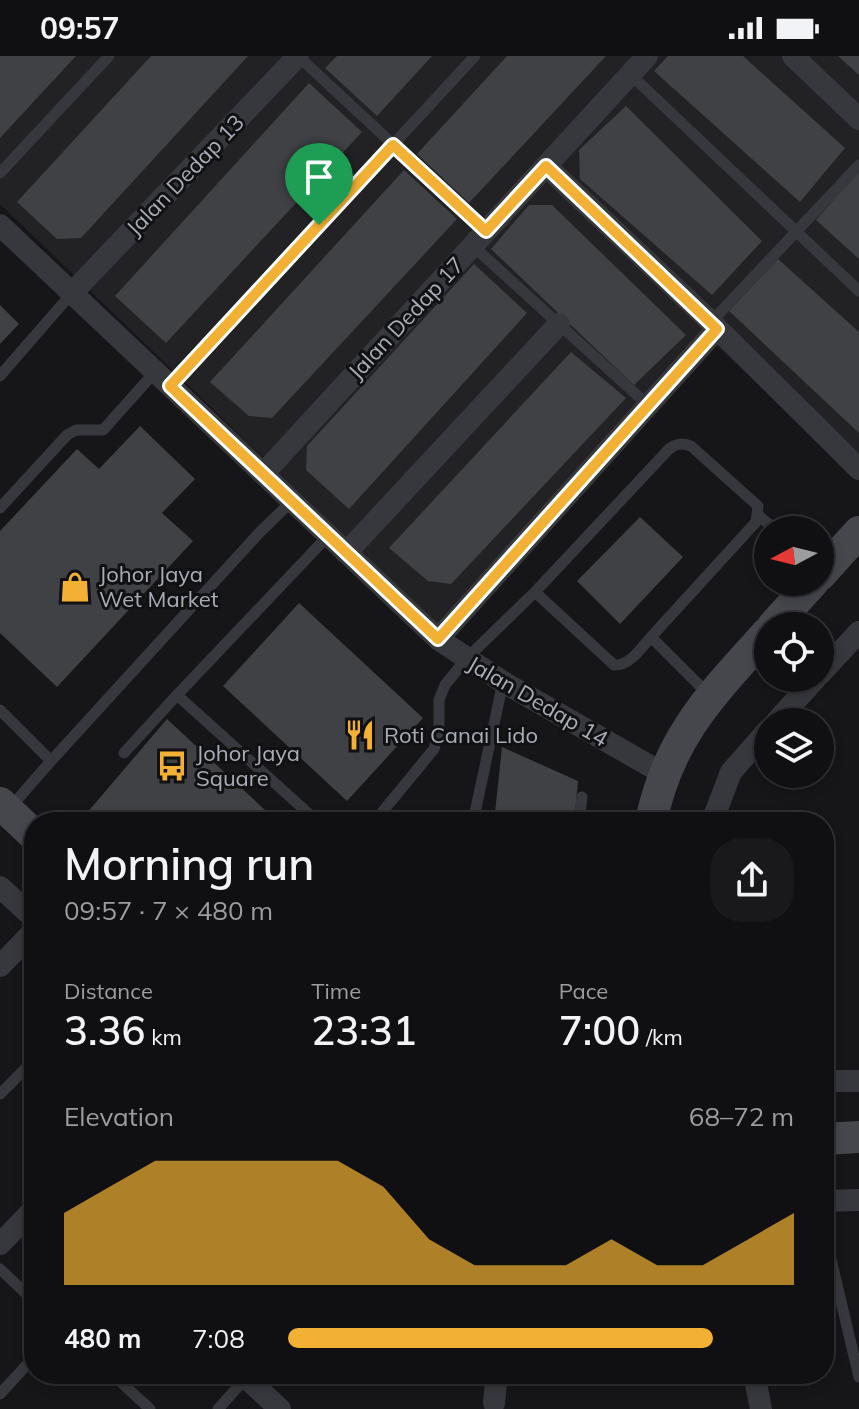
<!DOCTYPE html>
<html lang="en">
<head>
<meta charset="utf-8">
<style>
	body { margin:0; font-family:Mulish,sans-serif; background:#19191b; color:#f1f3f6; height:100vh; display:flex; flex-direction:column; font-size:30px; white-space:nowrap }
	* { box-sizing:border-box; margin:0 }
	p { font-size:26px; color:#9c9d9f }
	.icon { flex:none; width:44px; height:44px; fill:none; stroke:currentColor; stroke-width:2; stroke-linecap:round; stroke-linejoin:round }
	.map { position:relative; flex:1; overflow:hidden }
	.drawer { position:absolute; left:24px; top:756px; width:810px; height:572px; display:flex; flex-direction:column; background:#101012; border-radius:32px; box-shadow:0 4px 12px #0003,0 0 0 2px #303032 }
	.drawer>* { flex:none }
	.needle { width:52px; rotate:263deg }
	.fabs { position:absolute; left:754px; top:460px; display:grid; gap:16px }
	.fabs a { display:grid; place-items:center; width:80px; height:80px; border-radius:50%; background:#101012; box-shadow:0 4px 12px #0003,0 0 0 2px #303032; font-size:40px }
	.pin { position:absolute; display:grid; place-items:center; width:68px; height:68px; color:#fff; margin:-82px -34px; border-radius:50% 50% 50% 0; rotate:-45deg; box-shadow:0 0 8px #0007 }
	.pin .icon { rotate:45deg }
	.round { display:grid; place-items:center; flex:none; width:84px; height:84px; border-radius:32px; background:#19191b }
	.summary { display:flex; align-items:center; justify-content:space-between; height:136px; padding:0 40px }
	h1 { font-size:44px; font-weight:600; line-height:60px }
	.stats { display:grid; grid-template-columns:repeat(3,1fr); gap:12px; height:136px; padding:8px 40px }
	.stats div { display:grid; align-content:center }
	.stats b { font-size:40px; font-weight:600 }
	.stats small { font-size:22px; font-weight:400 }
	.stats p { font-size:22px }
	.chart { height:224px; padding:16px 40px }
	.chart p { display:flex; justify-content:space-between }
	.chart svg { width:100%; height:144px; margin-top:8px; fill:#f2b134; opacity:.7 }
	ul { padding:0 40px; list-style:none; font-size:26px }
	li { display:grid; grid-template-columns:128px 96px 1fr; align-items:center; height:60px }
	li i { height:20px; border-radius:10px; background:#f2b134 }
	.status { display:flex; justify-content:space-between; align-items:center; height:56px; padding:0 40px; background:#101012; direction:ltr }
	.status svg { height:22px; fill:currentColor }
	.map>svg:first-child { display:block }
</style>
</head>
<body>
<div class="status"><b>09:57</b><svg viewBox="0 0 49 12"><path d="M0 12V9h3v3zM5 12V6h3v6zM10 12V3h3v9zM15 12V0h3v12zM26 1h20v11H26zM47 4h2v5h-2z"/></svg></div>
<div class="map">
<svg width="859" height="1353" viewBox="0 0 859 1353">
	<rect width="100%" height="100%" fill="#161618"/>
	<path fill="#222225" d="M 0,0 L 859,0 L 859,422 L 705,279 L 439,571 L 0,148 Z"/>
	<path fill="#404145" d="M 0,0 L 76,0 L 0,82 Z
		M 151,0 L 248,0 L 81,182 L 57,183 L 17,146 Z
		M 337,0 L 432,0 L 377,60 L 325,12 Z
		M 507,0 L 606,0 L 469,147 L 417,98 Z
		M 668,0 L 743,0 L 845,92 L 800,146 L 654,15 Z
		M 838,0 L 859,0 L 859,19 Z
		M 309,27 L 362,76 L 166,287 L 115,240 Z
		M 626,50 L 762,185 L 712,239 L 580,123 L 579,94 Z
		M 404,114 L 457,163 L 272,362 L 249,360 L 210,326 Z
		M 859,115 L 859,203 L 816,164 Z
		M 529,149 L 552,149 L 686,279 L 634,329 L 491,193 Z
		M 778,203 L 859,276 L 859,377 L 729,255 Z
		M 474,208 L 527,257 L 349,453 L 306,414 L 307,390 Z
		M 0,249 L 19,268 L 0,288 Z
		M 571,296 L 626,342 L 451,528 L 428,525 L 389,492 Z
		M 140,370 L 195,423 L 162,457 L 193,485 L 57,631 L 0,577 L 0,475 L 77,393 L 99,413 Z
		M 640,461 L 683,501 L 620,568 L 577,525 Z
		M 299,547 L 423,662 L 347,745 L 223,630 Z
		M 167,663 L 278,766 L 95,766 L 86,758 Z
		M 502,691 L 578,725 L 574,766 L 494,766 Z"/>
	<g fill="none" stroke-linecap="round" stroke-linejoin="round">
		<path stroke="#37383d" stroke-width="11" d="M 298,0 L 486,175
			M 630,18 L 859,235
			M 0,117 L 109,0
			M 473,190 L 649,350
			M 711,266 L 859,109
			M 0,320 L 72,237
			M 170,330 L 475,0
			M 0,452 L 67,379 L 76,374 L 103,374 L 155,316
			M 758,459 L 776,474
			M 535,536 L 614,609 C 630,610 641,592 651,581
			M 0,654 L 51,705 L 260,476 L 292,445
			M 124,697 L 177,639
			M 9,753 L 51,705
			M 318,766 L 177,639 L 328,480
			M 374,766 L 434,693 L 439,675 L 439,644 L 445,629 L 466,603 L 535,536 L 669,393 C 677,387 682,387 691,390 L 758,450 L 756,466 L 651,581 L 709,639
			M 473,766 L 503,626
			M 579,766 L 582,741
			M 0,1038 L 34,1004
			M 824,1174 L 859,1321
			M 0,1213 L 34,1245
			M 112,1318 L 150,1353
			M 0,1338 L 34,1301
			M 218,1353 L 246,1322"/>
		<path stroke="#37383d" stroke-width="22" d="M 793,0 L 859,63
			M 546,110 L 711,266 L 859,413
			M 0,169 L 438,583 L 503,626 L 664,718
			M 72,237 L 298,0
			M 263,418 L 647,0
			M 346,497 L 559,268
			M 438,583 L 717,273
			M 820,618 L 859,576
			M 776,666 L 816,622
			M 712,766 L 731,716 L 768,674
			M 0,831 L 34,862
			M 0,910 L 34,875
			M 824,1025 L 859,1025
			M 824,1145 L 859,1144
			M 0,1188 L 34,1153
			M 242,1318 L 280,1353
			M 754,1318 L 761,1353
			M 494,1347 L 497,1318"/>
		<path stroke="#45474d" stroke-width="32" d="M 820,519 L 859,476
			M 773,570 L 813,526
			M 0,747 L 34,779
			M 651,766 C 668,681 712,638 768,576
			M 824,1083 L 859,1081"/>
	</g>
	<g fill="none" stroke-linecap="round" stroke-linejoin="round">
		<g stroke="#fff" stroke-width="16">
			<path id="route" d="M 393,89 L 486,175 L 546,110 L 717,273 L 438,583 L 170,330 Z"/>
		</g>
		<use href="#route" stroke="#f2b134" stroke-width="10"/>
	</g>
	<defs>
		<g id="shop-bare" transform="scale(2.4)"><path d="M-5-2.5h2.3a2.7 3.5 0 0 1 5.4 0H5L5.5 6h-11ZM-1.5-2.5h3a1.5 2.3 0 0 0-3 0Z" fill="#f2b134" stroke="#111113" stroke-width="2.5" paint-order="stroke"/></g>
		<g id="restaurant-bare" transform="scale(2.4)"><path d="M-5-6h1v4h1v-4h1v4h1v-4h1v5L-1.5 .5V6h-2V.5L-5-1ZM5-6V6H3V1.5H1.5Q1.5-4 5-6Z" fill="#f2b134" stroke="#111113" stroke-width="2.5" paint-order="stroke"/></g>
		<g id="bus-bare" transform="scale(2.4)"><path d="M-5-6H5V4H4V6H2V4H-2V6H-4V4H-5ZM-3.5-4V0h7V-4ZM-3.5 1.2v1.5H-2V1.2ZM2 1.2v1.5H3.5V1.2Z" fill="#f2b134" stroke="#111113" stroke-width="2.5" paint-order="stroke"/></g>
	</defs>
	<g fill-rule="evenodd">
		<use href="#shop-bare" x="75" y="531"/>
		<use href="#restaurant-bare" x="360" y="679"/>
		<use href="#bus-bare" x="172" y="710"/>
	</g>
	<g text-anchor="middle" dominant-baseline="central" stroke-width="6" stroke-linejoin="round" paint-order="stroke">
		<g font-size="22" fill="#a8adb8" stroke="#111113">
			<text transform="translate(185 119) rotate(-46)">Jalan Dedap 13</text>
			<text transform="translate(406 262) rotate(-47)">Jalan Dedap 17</text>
			<text transform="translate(538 645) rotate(30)">Jalan Dedap 14</text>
		</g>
		<g font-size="22" fill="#a8adb8" stroke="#111113" text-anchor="start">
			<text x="99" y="518">Johor Jaya<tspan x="99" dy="25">Wet Market</tspan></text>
			<text x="384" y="679">Roti Canai Lido</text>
			<text x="196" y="697">Johor Jaya<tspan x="196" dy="25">Square</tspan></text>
		</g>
	</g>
</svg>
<div class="fabs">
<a><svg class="needle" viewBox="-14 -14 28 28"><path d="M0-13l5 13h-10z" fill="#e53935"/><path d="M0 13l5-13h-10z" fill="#9c9d9f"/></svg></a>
<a><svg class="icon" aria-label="locate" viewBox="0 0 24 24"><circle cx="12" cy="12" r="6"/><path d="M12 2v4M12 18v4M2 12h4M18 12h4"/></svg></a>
<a><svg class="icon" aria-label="layers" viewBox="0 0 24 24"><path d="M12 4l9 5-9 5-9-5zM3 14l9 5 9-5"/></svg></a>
</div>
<div class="pin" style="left:319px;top:169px;background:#1e9e55"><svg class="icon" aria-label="arrive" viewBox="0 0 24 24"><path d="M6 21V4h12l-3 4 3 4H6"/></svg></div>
<section class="drawer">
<div class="summary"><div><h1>Morning run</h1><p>09:57 · 7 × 480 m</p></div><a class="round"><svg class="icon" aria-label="share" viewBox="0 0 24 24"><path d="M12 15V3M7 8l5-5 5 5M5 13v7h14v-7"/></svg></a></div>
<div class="stats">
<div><p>Distance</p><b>3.36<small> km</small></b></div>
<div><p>Time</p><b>23:31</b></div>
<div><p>Pace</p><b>7:00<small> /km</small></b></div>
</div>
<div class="chart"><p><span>Elevation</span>68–72 m</p>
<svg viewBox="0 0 160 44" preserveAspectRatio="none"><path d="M0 44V22L10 14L20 6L30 6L40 6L50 6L60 6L70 14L80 30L90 38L100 38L110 38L120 30L130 38L140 38L150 30L160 22V44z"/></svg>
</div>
<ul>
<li><b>480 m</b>7:08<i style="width:84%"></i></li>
</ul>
</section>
</div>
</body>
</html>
